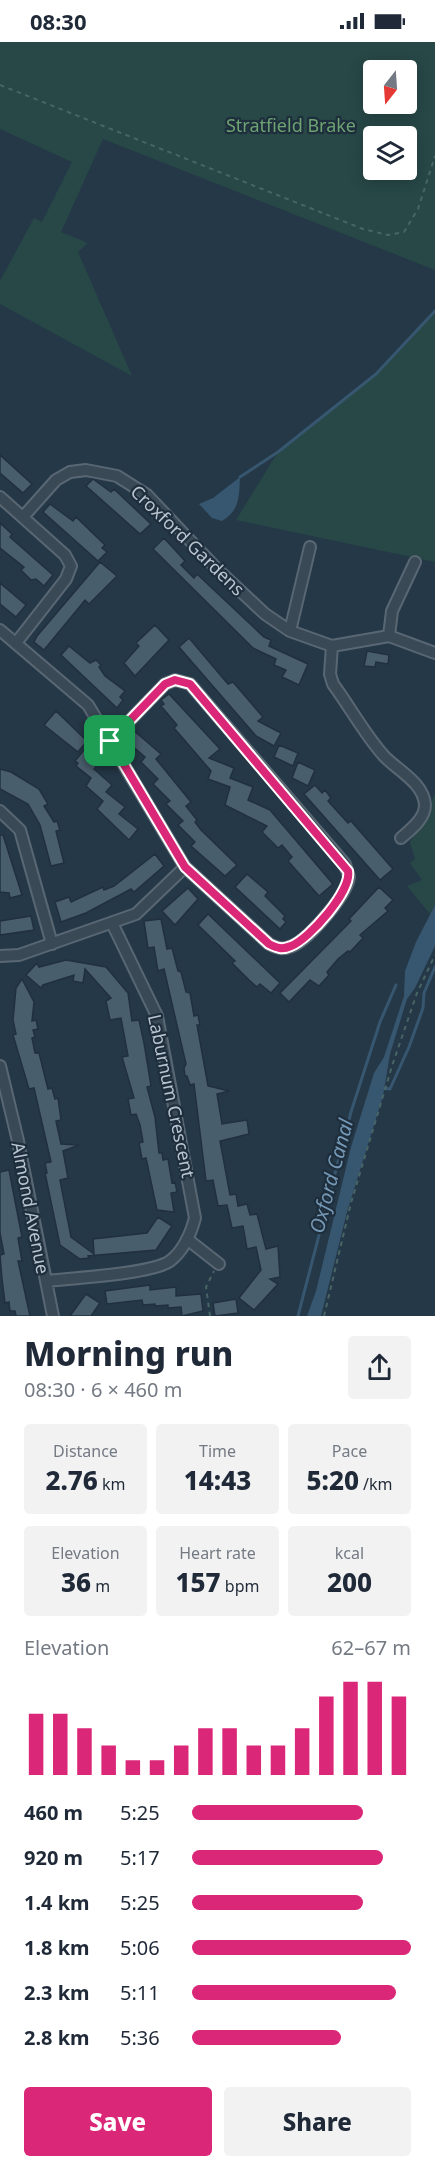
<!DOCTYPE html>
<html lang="en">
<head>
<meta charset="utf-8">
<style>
	body { margin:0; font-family:"Noto Sans",sans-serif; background:#f2f2f3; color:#1f2937; height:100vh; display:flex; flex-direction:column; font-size:22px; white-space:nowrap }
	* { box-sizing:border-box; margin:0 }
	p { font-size:20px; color:#747a83 }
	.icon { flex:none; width:33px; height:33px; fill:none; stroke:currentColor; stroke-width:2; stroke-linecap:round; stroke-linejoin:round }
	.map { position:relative; height:1274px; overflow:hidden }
	.drawer { display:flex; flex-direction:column; background:#fff; flex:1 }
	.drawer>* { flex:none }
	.needle { width:39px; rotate:197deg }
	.fabs { position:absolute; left:363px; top:18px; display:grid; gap:12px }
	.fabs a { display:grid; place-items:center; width:54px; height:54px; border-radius:6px; background:#fff; box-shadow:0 3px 15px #0003; font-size:30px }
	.pin { position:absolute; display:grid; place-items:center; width:51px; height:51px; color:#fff; margin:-26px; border-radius:12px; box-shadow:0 3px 9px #0006 }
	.round { display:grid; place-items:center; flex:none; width:63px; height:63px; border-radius:6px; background:#f2f2f3 }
	.summary { display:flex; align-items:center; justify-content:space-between; height:102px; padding:0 24px }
	h1 { font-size:33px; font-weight:800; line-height:45px }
	.metrics { display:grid; grid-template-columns:repeat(3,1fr); gap:9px; height:102px; padding:6px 24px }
	.metrics div { display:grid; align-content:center; border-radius:6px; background:#f2f2f3; text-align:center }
	.metrics b { font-size:26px; font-weight:800 }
	.metrics small { font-size:16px; font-weight:400 }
	.metrics p { font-size:16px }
	.chart { height:168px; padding:12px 24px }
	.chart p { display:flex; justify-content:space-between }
	.chart svg { width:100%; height:108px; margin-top:6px; stroke:#db2777; stroke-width:6 }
	.cta { display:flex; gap:12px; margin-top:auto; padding:12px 24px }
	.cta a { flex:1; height:69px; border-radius:6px; background:#db2777; color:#fff; font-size:24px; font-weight:800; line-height:69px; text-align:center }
	.cta a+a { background:#f2f2f3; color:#1f2937 }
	ul { padding:0 24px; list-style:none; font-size:20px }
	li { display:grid; grid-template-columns:96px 72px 1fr; align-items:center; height:45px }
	li i { height:15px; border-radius:8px; background:#db2777 }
	.status { display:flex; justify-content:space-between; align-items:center; height:42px; padding:0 30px; background:#fff; direction:ltr }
	.status svg { height:16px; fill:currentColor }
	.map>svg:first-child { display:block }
</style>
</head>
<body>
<div class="status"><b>08:30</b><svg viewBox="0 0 49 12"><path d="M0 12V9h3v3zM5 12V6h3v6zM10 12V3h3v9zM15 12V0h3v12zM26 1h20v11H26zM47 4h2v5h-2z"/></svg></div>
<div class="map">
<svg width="435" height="1274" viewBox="0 0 435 1274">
	<rect width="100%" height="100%" fill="#253847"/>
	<path fill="#274847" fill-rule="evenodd" d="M 0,0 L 435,0 L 435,228 L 103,97 L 61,190 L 88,201 L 78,210 L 132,334 L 0,262 L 0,239 L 34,176 L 42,180 L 72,120 L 0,87 ZM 374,28 L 406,28 L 406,62 L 374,62 ZM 406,94 L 406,128 L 374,128 L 374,94 Z
		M 435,269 L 435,520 L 236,478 L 278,410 L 376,332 Z
		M 435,751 L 435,863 L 430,872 L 407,844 L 422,838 L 410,821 L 415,817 L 410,800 L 424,777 Z"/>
	<path fill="#37566f" d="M 240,435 C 239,455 240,468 222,479 L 212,476 L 199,462 L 213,456 Z
		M 435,863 L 435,904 L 415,946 L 407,957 L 390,1012 L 383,1054 L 347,1170 L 321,1274 L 307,1274 L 316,1249 L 351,1105 L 374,1031 L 384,1015 L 404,954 L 405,929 L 416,900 Z"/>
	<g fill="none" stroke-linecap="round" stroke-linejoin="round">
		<path stroke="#37566f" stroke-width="3" d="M 240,435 L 278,410 L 376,332 L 435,269
			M 382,1046 L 390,1047 L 409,1005 L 423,966 L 424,951 L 435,925
			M 298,1274 L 351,1070 L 380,980 L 396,943"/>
	</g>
	<path fill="#495e6d" stroke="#21303e" stroke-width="1.5" d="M 0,413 L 32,442 L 23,451 L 0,431 Z
		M 93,437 L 111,450 L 114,447 L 151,482 L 140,492 L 86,444 Z
		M 50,462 L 73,479 L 76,475 L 105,503 L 102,506 L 107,510 L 98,519 L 43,470 Z
		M 0,481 L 12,492 L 10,495 L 53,533 L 44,544 L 36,537 L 31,538 L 21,528 L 24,525 L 0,506 Z
		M 164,496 L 185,519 L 181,523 L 194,536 L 197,532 L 264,595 L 271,598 L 269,604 L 308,622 L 299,643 L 282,635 L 286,628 L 274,623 L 276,617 L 253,606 L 153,507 Z
		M 100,520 L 117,534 L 89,562 L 85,558 L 44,608 L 34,600 L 37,594 Z
		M 0,541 L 26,563 L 16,575 L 0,562 Z
		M 155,583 L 169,598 L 135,634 L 124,621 L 139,604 L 136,601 Z
		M 189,596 L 228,642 L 233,640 L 263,675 L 258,679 L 281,691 L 274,704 L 256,694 L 179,605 Z
		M 69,604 L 90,621 L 96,618 L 101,623 L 99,625 L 105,634 L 125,649 L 120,655 L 123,658 L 117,666 L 61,613 Z
		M 367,609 L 389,613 L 388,622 L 376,620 L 375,625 L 364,624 Z
		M 169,652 L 220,707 L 209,716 L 234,726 L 230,736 L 253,745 L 248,758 L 270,768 L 333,842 L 319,854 L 288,819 L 292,815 L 282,803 L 278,806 L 262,790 L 267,784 L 225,763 L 230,745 L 208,737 L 211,729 L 174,686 L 177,683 L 161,664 L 164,662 L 161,658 Z
		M 56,669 L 87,699 L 78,710 L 44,683 Z
		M 132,687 L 161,712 L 156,717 L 191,760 L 186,764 L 197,778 L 195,780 L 201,788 L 237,823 L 225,834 L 191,804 L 195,800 L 178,783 L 183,779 L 166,762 L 170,759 L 153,742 L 158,737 L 141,720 L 145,715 L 123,696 Z
		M 279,703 L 298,711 L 293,724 L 274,715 Z
		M 84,708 L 100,720 L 94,727 L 112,743 L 106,750 L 125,765 L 119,772 L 138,787 L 129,798 L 97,767 L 103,759 L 86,744 L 91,736 L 76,724 L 78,721 L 75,719 Z
		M 298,720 L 315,728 L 308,744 L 292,736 Z
		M 0,727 L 11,730 L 39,747 L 48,762 L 44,764 L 54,780 L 57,779 L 60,788 L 56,789 L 64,821 L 51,824 L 40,783 L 28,762 L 0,747 Z
		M 315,743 L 322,751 L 325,748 L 331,756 L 328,759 L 348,781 L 351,779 L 393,827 L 380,838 L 304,752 Z
		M 0,793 L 3,793 L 22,853 L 10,856 L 9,851 L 0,850 Z
		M 155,812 L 164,824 L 134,850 L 131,847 L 86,871 L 61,880 L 55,860 L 69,855 L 71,860 L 103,845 L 104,848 L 114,844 Z
		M 247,832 L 268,850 L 265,854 L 285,874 L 283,877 L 286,880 L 280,887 L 235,845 Z
		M 379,845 L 393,858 L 385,866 L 388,869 L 360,893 L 363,896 L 350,910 L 348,909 L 338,917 L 327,930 L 329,933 L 319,944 L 310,938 L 289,960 L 280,951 L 351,879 L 349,877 Z
		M 188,846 L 198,857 L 175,883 L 162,869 Z
		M 208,872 L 280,941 L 271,951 L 260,942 L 257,945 L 249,938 L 232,921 L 235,919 L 198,883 Z
		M 31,874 L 34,888 L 0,893 L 0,879 Z
		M 161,877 L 167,907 L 172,906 L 178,929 L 181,930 L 186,950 L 190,951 L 194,974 L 198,973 L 200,983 L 197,983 L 208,1044 L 229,1049 L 217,1052 L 222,1082 L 247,1078 L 249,1092 L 220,1099 L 230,1153 L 236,1152 L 238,1164 L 247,1162 L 250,1173 L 257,1172 L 266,1207 L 278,1204 L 280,1235 L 270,1237 L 278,1242 L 254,1268 L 239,1256 L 261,1228 L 256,1205 L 247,1207 L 243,1184 L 232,1186 L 227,1163 L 218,1164 L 213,1138 L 206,1139 L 194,1042 L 190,1043 L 187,1034 L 185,1034 L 184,1026 L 186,1022 L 164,927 L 158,929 L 154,905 L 148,906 L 144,879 Z
		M 66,918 L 106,925 L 128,951 L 132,979 L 139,978 L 144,1001 L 151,1044 L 147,1045 L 155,1075 L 159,1111 L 162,1111 L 163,1118 L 168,1117 L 172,1141 L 175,1140 L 177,1150 L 171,1151 L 174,1170 L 157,1168 L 146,1116 L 142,1117 L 139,1101 L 143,1100 L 140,1083 L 136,1072 L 131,1073 L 128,1057 L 134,1056 L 122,1015 L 128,1014 L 121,976 L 110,978 L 106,959 L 111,956 L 85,927 L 83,941 L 73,939 L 74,933 L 43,943 L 41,946 L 26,933 L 37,921 L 39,925 Z
		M 22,937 L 34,960 L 32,979 L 36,978 L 38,987 L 33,988 L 35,995 L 32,996 L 35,1011 L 39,1011 L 48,1047 L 52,1046 L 55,1057 L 58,1056 L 61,1078 L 56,1079 L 61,1102 L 79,1103 L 63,1109 L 68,1136 L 60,1138 L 71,1195 L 94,1212 L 93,1197 L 147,1191 L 158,1175 L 172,1184 L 156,1208 L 88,1214 L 89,1216 L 80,1217 L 60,1203 L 45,1131 L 47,1131 L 45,1121 L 51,1120 L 34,1046 L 29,1047 L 13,993 L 16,992 L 13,978 L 16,946 Z
		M 9,1128 L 22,1195 L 18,1196 L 22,1219 L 18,1219 L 30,1274 L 16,1274 L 15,1269 L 10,1269 L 9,1260 L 5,1261 L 2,1237 L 0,1213 L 4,1212 L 0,1191 L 0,1130 Z
		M 150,1243 L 150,1248 L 176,1245 L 176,1254 L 201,1252 L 203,1269 L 182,1274 L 181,1265 L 168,1266 L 168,1263 L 155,1264 L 155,1262 L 143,1263 L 142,1258 L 107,1262 L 105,1249 Z
		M 86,1252 L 100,1261 L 91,1274 L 70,1274 Z
		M 236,1257 L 238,1271 L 215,1274 L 213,1261 Z"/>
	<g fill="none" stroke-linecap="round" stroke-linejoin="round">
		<g stroke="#596773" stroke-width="14">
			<path id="minor" d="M 0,455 L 65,513 L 71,524 L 66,537 L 16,601
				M 23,475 L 56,438 L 70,430 L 86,428 L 117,434 L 147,453 L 216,526 L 265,572 L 290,589 L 332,604 L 389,594 L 435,611
				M 0,588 L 88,663 L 185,825 L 269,902 C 277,906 283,908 292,904 C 309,897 347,853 349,835 L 345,822 L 190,642 L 175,638 L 165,642 L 110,699
				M 290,589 L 310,505
				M 389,594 L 392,569 L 415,520
				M 332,604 L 330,632 L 333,642 C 350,665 365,693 384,714 C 397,728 424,741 425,763 C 425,777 410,788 401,796
				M 0,769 L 20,788 L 52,902
				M 0,914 L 19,913 L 136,872 L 185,825
				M 0,1024 L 18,1099 L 53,1274
				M 187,1197 L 219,1222
				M 46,1239 C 72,1236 152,1232 170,1219 C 183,1209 191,1191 195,1176 L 157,974 L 112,881"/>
		</g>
		<path stroke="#486565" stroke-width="2" stroke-dasharray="4.5 4.5" stroke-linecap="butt" d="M 0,43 L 363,187 L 388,193 L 404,190 L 418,167 L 435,114
			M 210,1274 L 206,1245 L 214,1229
			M 324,1274 L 351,1161 L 392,1024 L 417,951 L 435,913"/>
		<use href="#minor" stroke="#3a4956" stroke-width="10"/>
	</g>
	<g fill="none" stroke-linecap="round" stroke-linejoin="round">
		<g stroke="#fff" stroke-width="12">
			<path id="route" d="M 175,638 L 190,642 L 348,829 C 352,849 309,897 291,904 C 282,908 277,906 269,902 L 185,825 L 110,699 L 165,642 Z"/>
		</g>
		<use href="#route" stroke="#db2777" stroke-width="8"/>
	</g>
	<g text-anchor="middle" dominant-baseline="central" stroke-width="4.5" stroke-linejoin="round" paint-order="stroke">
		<g font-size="18" fill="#6da272" stroke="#1e2e3c">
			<text x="291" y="83">Stratfield Brake</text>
		</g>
		<g font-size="18" fill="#b8c4cf" stroke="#1e2e3c">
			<text transform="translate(188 498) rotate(44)">Croxford Gardens</text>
			<text transform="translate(172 1054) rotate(78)">Laburnum Crescent</text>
			<text transform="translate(31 1166) rotate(79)">Almond Avenue</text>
		</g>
		<g font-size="20" font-style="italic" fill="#7598b5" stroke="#1e2e3c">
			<text transform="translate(331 1134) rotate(-75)">Oxford Canal</text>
		</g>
	</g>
</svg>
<div class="fabs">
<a><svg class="needle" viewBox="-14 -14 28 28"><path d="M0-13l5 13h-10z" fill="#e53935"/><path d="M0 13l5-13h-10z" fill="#747a83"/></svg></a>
<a><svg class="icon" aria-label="layers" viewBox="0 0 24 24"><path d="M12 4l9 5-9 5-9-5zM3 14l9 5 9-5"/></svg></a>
</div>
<div class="pin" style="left:110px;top:699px;background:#1e9e55"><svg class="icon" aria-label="arrive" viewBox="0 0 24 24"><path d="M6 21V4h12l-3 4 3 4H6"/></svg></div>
</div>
<section class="drawer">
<div class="summary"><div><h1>Morning run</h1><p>08:30 · 6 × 460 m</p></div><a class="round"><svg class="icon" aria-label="share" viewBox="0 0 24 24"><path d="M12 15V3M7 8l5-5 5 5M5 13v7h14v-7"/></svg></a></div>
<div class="metrics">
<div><p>Distance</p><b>2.76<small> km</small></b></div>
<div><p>Time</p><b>14:43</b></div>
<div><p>Pace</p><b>5:20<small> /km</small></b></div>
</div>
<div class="metrics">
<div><p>Elevation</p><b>36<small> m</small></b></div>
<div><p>Heart rate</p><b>157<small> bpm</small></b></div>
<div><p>kcal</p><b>200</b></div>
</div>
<div class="chart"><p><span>Elevation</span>62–67 m</p>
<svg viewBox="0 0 160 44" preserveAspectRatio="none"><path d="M5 44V19M15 44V19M25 44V25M35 44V32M45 44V38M55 44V38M65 44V32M75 44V25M85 44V25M95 44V32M105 44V32M115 44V25M125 44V12M135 44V6M145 44V6M155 44V12"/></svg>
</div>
<ul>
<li><b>460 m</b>5:25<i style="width:78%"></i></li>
<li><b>920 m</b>5:17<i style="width:87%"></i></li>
<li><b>1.4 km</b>5:25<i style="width:78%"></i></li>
<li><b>1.8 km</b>5:06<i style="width:100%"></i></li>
<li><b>2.3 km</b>5:11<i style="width:93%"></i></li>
<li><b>2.8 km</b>5:36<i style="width:68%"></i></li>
</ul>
<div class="cta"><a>Save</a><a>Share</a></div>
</section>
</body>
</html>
